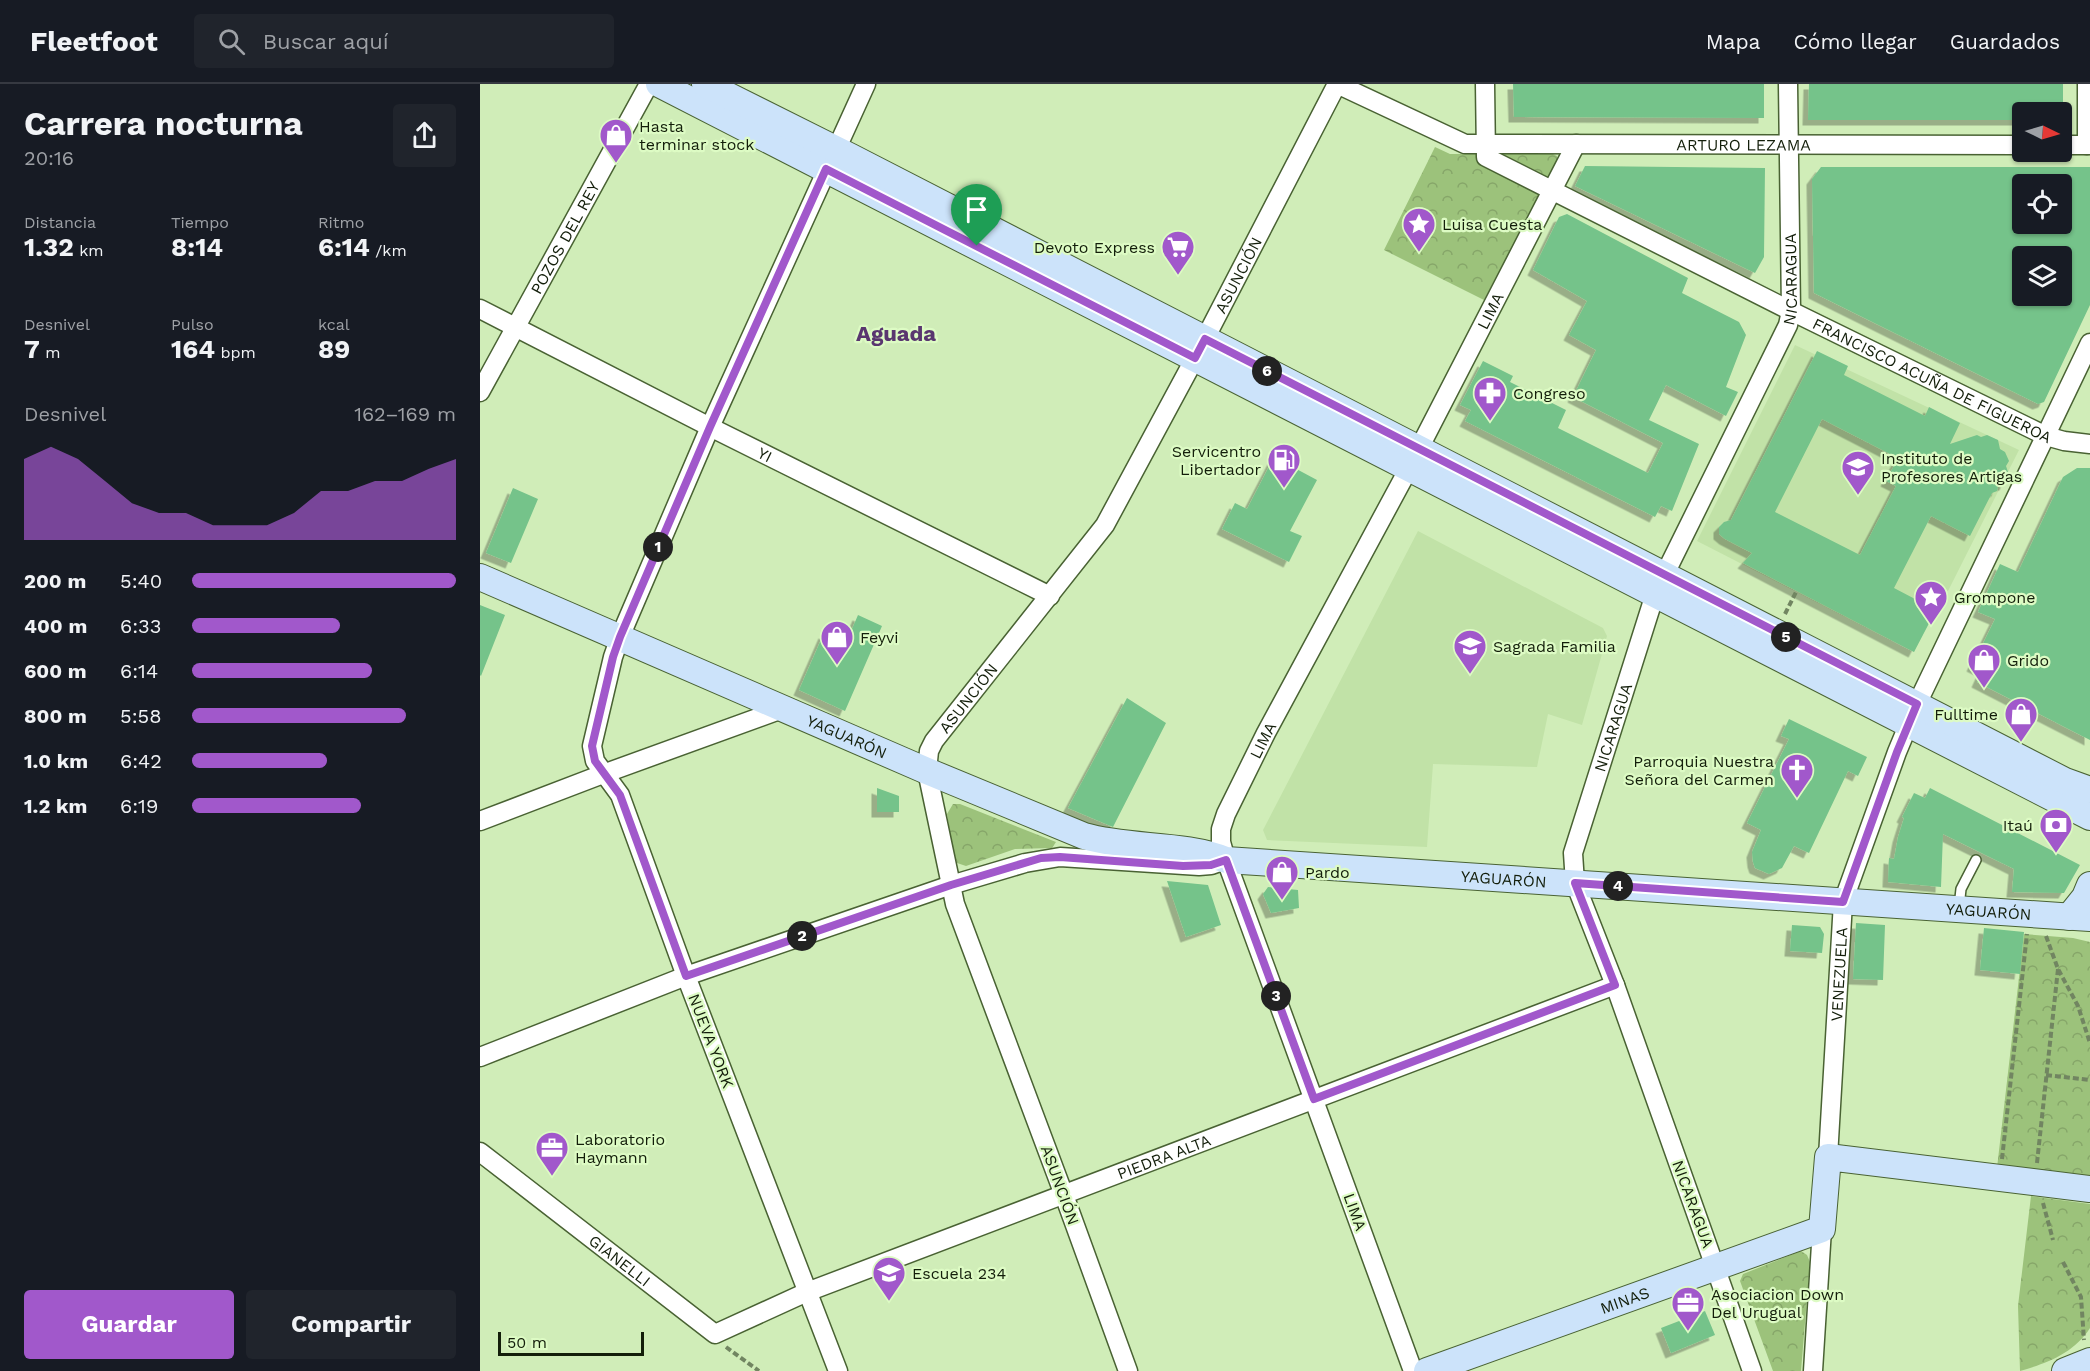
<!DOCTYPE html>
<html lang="es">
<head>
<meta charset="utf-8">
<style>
	body { margin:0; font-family:"Work Sans",sans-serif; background:#20242c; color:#f1f3f6; height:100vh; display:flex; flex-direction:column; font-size:22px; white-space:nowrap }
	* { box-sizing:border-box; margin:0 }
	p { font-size:20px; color:#9ea1a6 }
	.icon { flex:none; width:33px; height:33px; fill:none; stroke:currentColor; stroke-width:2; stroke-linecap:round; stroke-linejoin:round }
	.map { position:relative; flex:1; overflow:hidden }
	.sheet { display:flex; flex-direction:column; background:#171b24; width:480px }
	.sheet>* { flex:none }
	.needle { width:39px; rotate:95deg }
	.controls { position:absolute; left:1532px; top:18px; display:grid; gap:12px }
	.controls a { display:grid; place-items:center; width:60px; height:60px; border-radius:6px; background:#171b24; box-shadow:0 2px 4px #0004; font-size:30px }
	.scale { position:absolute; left:18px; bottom:15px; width:146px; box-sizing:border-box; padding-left:6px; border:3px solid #131e0a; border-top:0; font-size:16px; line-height:21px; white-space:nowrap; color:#131e0a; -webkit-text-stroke:4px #ddfbc4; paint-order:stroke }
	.pin { position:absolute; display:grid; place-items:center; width:51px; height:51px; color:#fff; margin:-62px -26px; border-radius:50% 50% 50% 0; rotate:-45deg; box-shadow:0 0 6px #0007 }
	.pin .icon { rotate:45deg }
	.km { position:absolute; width:30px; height:30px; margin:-15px; border-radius:50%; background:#222; color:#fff; font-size:16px; line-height:30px; text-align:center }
	.round { display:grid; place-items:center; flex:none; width:63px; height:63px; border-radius:6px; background:#20242c }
	.head { display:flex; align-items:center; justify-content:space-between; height:102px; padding:0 24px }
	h1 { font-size:33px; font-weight:700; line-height:45px }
	.stats { display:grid; grid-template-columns:repeat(3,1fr); gap:9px; height:102px; padding:6px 24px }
	.stats div { display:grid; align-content:center }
	.stats b { font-size:26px; font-weight:700 }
	.stats small { font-size:16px; font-weight:400 }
	.stats p { font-size:16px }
	.chart { height:168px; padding:12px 24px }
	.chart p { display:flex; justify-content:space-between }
	.chart svg { width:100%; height:108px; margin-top:6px; fill:#a158cb; opacity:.7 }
	.primary-button { display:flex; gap:12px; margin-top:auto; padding:12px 24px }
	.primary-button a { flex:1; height:69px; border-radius:6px; background:#a158cb; color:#fff; font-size:24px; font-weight:700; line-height:69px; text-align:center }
	.primary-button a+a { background:#20242c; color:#f1f3f6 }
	ul { padding:0 24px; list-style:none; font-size:20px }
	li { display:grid; grid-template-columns:96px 72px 1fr; align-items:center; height:45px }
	li i { height:15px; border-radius:8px; background:#a158cb }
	header { display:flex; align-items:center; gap:36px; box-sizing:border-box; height:84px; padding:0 30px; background:#171b24; border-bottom:2px solid #363941 }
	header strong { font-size:28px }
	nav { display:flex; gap:33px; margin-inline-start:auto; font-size:21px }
	.search { width:420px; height:54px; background:#20242c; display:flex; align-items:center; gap:15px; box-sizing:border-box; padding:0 21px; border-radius:6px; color:#9ea1a6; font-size:22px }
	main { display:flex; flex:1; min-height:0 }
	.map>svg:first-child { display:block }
</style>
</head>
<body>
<header>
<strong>Fleetfoot</strong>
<div class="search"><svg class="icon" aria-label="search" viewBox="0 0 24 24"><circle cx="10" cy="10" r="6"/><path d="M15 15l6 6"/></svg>Buscar aquí</div>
<nav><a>Mapa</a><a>Cómo llegar</a><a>Guardados</a></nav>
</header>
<main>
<section class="sheet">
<div class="head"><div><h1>Carrera nocturna</h1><p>20:16</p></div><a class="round"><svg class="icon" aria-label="share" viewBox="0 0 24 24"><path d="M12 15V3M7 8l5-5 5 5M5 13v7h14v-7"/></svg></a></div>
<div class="stats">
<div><p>Distancia</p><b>1.32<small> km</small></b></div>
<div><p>Tiempo</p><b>8:14</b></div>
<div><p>Ritmo</p><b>6:14<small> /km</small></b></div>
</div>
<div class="stats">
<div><p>Desnivel</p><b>7<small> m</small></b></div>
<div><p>Pulso</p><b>164<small> bpm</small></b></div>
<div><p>kcal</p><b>89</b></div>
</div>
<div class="chart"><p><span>Desnivel</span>162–169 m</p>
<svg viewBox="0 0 160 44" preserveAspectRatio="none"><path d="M0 44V11L10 6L20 11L30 20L40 29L50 33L60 33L70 38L80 38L90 38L100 33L110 24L120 24L130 20L140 20L150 15L160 11V44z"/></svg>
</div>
<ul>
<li><b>200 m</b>5:40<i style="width:100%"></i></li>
<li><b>400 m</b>6:33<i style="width:56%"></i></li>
<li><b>600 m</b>6:14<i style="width:68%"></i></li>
<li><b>800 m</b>5:58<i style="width:81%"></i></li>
<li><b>1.0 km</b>6:42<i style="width:51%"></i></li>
<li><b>1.2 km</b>6:19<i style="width:64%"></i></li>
</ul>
<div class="primary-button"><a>Guardar</a><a>Compartir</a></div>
</section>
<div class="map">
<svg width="1610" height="1287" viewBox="0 0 1610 1287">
	<defs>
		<pattern id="forest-crowns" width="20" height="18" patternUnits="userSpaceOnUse" patternTransform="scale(1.5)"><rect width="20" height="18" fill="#9cc27b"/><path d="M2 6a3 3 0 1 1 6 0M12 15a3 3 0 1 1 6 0" fill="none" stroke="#86a669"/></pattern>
		<filter id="shadow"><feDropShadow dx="-5.5" dy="5.5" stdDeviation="0" flood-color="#0004"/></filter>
	</defs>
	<rect width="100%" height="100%" fill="#d0edb8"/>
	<path fill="#c1e2a7" d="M 1315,261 L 1539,366 L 1468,507 L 1464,506 L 1434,568 L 1217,457 Z
		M 938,447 L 1123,544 L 1127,552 L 1102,641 L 1068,630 L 1057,683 L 953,680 L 947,763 L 787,756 L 783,746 Z"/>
	<path fill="url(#forest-crowns)" d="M 955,63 L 970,70 L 1073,70 L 1077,72 L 1078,76 L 1004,216 L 904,166 Z
		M 473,720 L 480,720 L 576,758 L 572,764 L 535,765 L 486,782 L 477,779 L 472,761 L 467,730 Z
		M 1544,850 L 1593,854 L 1610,858 L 1610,1094 L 1517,1084 Z
		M 1551,1112 L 1610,1120 L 1610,1244 C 1594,1269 1568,1279 1540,1287 L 1538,1222 Z
		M 1321,1167 L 1327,1171 L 1330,1178 L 1321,1287 L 1293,1287 L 1260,1197 L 1263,1190 Z"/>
	<path fill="#75c38a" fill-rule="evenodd" filter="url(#shadow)" d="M 1033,0 L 1284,0 L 1284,34 L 1034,33 Z
		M 1329,0 L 1583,0 L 1583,28 L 1542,28 L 1542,36 L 1328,36 Z
		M 1105,82 L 1285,84 L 1284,173 L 1275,189 L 1095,102 Z
		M 1341,83 L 1610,83 L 1610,221 L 1564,318 L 1558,320 L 1334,209 L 1332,95 ZM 1542,100 L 1581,100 L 1581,140 L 1542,140 ZM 1542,172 L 1581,172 L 1581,212 L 1542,212 Z
		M 1087,130 L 1208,194 L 1202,209 L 1259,238 L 1266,251 L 1246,303 L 1258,308 L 1246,332 L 1186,301 L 1169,336 L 1219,360 L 1192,427 L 1181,422 L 1175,433 L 985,337 L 991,326 L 980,321 L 1003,277 L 1033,292 L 1030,298 L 1086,326 L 1078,344 L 1168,389 L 1183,359 L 1093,313 L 1116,266 L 1089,251 L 1107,217 L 1053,186 L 1079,133 Z
		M 1337,267 L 1368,282 L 1364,291 L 1445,332 L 1449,323 L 1480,339 L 1470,360 L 1497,351 L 1501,353 L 1507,351 L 1518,356 L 1520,365 L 1525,368 L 1529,377 L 1526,382 L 1529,391 L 1525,401 L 1518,402 L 1517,407 L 1512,409 L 1490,452 L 1451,432 L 1414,504 L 1456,526 L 1434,568 L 1263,479 L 1272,469 L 1245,455 L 1239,450 L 1239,443 L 1244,438 L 1251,436 ZM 1342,335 L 1418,374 L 1406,397 L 1416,402 L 1380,471 L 1295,428 Z
		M 794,373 L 837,396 L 810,447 L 822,452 L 809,478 L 742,445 L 755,419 L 767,425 Z
		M 1597,384 L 1610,384 L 1610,656 L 1497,598 L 1502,587 L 1492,582 L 1515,535 L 1498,528 L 1520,480 L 1538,488 L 1583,393 Z
		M 33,404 L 58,415 L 31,479 L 6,469 Z
		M 0,521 L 25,531 L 1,592 L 0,591 Z
		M 378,531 L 402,542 L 365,627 L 319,606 L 344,549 L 366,559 Z
		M 647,614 L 686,639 L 633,743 L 588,724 Z
		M 1309,635 L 1387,673 L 1378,692 L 1368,687 L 1329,769 L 1314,762 L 1302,784 L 1289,790 L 1275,784 L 1273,778 L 1272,768 L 1281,746 L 1267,739 L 1309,655 L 1301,652 Z
		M 397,704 L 419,712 L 419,728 L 397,728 Z
		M 1450,704 L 1600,781 L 1584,809 L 1532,808 L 1534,785 L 1463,750 L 1461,803 L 1408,798 L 1409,774 L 1414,775 L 1418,753 L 1424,734 L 1422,733 L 1434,709 L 1445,714 Z
		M 687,797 L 728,801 L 741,841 L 706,853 Z
		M 788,803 L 818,806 L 819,824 L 791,829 L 783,810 Z
		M 1376,839 L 1405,841 L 1403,896 L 1373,895 Z
		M 1312,841 L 1340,843 L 1344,850 L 1342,869 L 1310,867 Z
		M 1504,844 L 1544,848 L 1540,890 L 1500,886 Z
		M 1225,1227 L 1235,1251 L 1191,1269 L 1181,1244 Z"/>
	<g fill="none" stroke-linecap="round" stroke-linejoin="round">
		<g stroke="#496233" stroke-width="12">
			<path id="lane" d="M 1479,823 L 1481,805 L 1496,776"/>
		</g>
		<g stroke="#496233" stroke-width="21">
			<g id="street">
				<path id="s1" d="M 857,0 L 985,60 L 1542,61"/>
				<path id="s2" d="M 1005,0 L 1006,73 L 1311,227 L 1566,352 L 1584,357 L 1610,360"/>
				<path d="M 1581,61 L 1610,61"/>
				<path d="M 1607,61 L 1607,0"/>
				<path id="s3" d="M 0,225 L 230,343 L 570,512"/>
				<path id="s4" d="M 0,308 L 169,0"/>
				<path d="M 0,737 L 123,690 L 305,624"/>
				<path d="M 0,973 L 206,892 L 471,801 L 545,779 L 580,773 L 719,782 L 731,781 L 745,776"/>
				<path id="s5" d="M 0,1068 L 235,1250 L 327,1208 L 1135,901"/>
				<path id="s6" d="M 1348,1073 L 1363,818 L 1417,668 L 1437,620 L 1610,259"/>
				<path d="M 358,1287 L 206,892 L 140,711 L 115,677 L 112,662 L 133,573 L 140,553 L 230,343 L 386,0"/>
				<path id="s7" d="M 648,1287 L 584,1111 L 475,820 L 447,687 L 449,667 L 454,657 L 625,441 L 715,274 L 857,0"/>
				<path id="s8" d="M 933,1287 L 746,776 L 741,758 L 741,745 L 746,730 L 786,649 L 929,384 L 1096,60"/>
				<path id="s9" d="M 1272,1287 L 1135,901 L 1095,799 L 1093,769 L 1175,510 L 1308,241 L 1311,227 L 1308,0"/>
				<path d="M 1333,1287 L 1342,1145"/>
			</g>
		</g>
		<g stroke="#496233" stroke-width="28">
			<g id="secondary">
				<path d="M 179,0 L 1610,733"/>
				<path d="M 225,0 L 371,73 L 1585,697 L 1610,706"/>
				<path id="s10" d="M 0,493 L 447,687 L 604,752 C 649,765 704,759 746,776 L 1610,834"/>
				<path d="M 1589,833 L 1605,813 L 1610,801"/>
				<path id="s11" d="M 947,1287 L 1342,1145 L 1348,1073 L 1610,1105"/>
				<path d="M 1585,1287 L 1610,1277"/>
			</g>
		</g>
		<path stroke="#718561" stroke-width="4" stroke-dasharray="6 3" stroke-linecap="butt" d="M 1305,530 L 1317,506
			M 1566,852 L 1578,885 L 1598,922 L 1610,959
			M 1566,991 L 1610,996
			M 1522,1075 L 1547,850
			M 1557,1079 L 1578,885
			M 1563,1119 L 1573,1156
			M 1583,1178 L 1601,1213 L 1604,1256
			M 246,1263 L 279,1287"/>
		<use href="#lane" stroke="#fff" stroke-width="9"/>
		<use href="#street" stroke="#fff" stroke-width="18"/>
		<use href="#secondary" stroke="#cce3fa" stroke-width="26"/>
	</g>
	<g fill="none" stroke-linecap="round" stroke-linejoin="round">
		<g stroke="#fff" stroke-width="12">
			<path id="route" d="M 346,85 L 715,274 L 725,255 L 1437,620 L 1417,668 L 1363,818 L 1095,799 L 1135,901 L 834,1015 L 746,776 L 731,781 L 703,782 L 580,773 L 561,774 L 471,801 L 206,892 L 140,711 L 115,677 L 112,662 L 133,573 L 140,553 L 230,343 Z"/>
		</g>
		<use href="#route" stroke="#a158cb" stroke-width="8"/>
	</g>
	<defs>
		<g id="shop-pin" transform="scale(1.725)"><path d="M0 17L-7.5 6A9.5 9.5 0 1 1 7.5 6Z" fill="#a158cb" stroke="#ddfbc4"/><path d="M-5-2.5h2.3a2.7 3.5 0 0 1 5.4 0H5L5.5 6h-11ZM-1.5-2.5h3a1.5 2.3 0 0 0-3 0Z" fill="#fff"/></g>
		<g id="sight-pin" transform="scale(1.725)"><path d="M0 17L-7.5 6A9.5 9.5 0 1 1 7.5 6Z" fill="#a158cb" stroke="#ddfbc4"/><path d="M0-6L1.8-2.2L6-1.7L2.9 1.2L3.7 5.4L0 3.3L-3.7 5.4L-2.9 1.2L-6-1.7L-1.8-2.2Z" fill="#fff"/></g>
		<g id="supermarket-pin" transform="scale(1.725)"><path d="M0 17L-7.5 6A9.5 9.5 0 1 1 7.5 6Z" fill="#a158cb" stroke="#ddfbc4"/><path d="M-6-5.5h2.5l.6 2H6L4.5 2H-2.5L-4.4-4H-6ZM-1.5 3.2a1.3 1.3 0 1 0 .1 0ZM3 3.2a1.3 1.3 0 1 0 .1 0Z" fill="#fff"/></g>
		<g id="pharmacy-pin" transform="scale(1.725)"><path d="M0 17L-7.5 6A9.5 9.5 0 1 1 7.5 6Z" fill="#a158cb" stroke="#ddfbc4"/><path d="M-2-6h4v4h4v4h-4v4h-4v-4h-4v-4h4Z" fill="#fff"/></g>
		<g id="fuel-pin" transform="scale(1.725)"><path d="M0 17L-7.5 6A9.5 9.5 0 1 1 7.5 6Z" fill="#a158cb" stroke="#ddfbc4"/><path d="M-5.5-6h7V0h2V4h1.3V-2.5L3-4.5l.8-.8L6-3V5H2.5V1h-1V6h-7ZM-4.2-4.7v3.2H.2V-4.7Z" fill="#fff"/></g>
		<g id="university-pin" transform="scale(1.725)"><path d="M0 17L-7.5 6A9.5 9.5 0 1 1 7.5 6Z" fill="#a158cb" stroke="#ddfbc4"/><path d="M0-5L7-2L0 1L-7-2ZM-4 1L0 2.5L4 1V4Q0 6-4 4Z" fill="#fff"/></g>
		<g id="school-pin" transform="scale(1.725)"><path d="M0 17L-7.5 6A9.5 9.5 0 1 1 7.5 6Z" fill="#a158cb" stroke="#ddfbc4"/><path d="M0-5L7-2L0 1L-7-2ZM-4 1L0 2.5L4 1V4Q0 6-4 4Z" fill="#fff"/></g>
		<g id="church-pin" transform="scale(1.725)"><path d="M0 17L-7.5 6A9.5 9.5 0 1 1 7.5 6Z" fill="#a158cb" stroke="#ddfbc4"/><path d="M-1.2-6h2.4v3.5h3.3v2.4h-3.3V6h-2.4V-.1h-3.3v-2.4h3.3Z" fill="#fff"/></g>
		<g id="bank-pin" transform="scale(1.725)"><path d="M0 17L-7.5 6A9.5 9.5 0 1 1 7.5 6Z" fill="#a158cb" stroke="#ddfbc4"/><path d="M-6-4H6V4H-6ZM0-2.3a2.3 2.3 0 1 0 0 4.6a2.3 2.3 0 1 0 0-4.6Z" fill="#fff"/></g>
		<g id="office-pin" transform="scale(1.725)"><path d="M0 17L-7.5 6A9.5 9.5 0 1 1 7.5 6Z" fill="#a158cb" stroke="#ddfbc4"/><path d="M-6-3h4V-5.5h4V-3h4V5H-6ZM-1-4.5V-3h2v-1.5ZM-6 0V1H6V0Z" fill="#fff"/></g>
	</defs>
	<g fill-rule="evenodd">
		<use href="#shop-pin" x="136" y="51"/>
		<use href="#sight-pin" x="939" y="140"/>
		<use href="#supermarket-pin" x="698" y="163"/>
		<use href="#pharmacy-pin" x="1010" y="309"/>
		<use href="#fuel-pin" x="804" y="376"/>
		<use href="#university-pin" x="1378" y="383"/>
		<use href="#sight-pin" x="1451" y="513"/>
		<use href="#shop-pin" x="357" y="553"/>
		<use href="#school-pin" x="990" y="562"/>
		<use href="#shop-pin" x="1504" y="576"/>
		<use href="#shop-pin" x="1541" y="630"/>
		<use href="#church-pin" x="1317" y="686"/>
		<use href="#bank-pin" x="1576" y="741"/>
		<use href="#shop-pin" x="802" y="788"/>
		<use href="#office-pin" x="72" y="1064"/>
		<use href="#school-pin" x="409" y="1189"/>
		<use href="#office-pin" x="1208" y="1219"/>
	</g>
	<g text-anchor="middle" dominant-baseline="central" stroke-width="4.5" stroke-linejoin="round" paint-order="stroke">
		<g font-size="16" fill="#131e0a" stroke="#ddfbc4" text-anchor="start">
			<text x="159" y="42">Hasta<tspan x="159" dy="18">terminar stock</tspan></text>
			<text x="962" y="140">Luisa Cuesta</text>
			<text x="675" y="163" text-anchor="end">Devoto Express</text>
			<text x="1033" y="309">Congreso</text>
			<text x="781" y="367" text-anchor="end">Servicentro<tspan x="781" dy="18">Libertador</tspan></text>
			<text x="1401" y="374">Instituto de<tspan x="1401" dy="18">Profesores Artigas</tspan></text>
			<text x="1474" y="513">Grompone</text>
			<text x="380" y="553">Feyvi</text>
			<text x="1013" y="562">Sagrada Familia</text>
			<text x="1527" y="576">Grido</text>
			<text x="1518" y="630" text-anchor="end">Fulltime</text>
			<text x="1294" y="677" text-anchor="end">Parroquia Nuestra<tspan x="1294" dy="18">Señora del Carmen</tspan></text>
			<text x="1553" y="741" text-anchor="end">Itaú</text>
			<text x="825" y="788">Pardo</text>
			<text x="95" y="1055">Laboratorio<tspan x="95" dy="18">Haymann</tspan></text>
			<text x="432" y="1189">Escuela 234</text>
			<text x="1231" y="1210">Asociacion Down<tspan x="1231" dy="18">Del Urugual</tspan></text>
		</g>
		<g font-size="16" fill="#131e0a" stroke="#ddfbc4">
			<text stroke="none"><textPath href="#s1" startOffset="420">ARTURO LEZAMA</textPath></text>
			<text stroke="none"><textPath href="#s4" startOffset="176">POZOS DEL REY</textPath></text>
			<text stroke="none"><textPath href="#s7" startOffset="1224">ASUNCIÓN</textPath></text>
			<text stroke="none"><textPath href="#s9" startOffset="1167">NICARAGUA</textPath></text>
			<text stroke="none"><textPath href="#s8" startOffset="1160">LIMA</textPath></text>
			<text stroke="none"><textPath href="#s2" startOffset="572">FRANCISCO ACUÑA DE FIGUEROA</textPath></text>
			<text stroke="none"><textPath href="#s3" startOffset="320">YI</textPath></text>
			<text stroke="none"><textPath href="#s7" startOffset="720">ASUNCIÓN</textPath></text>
			<text stroke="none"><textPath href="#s9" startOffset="681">NICARAGUA</textPath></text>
			<text stroke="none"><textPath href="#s10" startOffset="400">YAGUARÓN</textPath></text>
			<text stroke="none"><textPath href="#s8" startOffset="674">LIMA</textPath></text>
			<text stroke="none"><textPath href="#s10" startOffset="1080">YAGUARÓN</textPath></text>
			<text stroke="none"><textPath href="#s10" startOffset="1566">YAGUARÓN</textPath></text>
			<text stroke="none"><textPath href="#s6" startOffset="183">VENEZUELA</textPath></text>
			<text transform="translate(231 957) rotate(69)">NUEVA YORK</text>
			<text stroke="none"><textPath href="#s5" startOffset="780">PIEDRA ALTA</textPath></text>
			<text transform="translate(580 1101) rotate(70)">ASUNCIÓN</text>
			<text transform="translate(1213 1120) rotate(70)">NICARAGUA</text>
			<text transform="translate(875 1128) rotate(70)">LIMA</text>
			<text stroke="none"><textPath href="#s5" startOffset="177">GIANELLI</textPath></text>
			<text stroke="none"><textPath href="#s11" startOffset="210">MINAS</textPath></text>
		</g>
		<g font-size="22" font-weight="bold" fill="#59366f" stroke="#ddfbc4">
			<text x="416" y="249">Aguada</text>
		</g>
	</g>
</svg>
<div class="controls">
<a><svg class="needle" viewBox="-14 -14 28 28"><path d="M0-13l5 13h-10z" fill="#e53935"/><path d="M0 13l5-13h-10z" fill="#9ea1a6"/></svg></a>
<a><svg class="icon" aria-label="locate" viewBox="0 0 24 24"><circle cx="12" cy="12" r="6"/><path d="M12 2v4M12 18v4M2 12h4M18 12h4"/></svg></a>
<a><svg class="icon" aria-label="layers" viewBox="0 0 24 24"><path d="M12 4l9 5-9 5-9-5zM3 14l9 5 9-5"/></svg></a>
</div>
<div class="scale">50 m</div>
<div class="pin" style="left:497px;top:162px;background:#1e9e55"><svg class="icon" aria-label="arrive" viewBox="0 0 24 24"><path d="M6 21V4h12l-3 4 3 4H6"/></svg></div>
<b class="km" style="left:178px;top:463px">1</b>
<b class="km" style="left:322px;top:852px">2</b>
<b class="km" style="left:796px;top:912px">3</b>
<b class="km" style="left:1138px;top:802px">4</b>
<b class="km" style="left:1306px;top:553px">5</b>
<b class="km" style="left:787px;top:287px">6</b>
</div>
</main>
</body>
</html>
